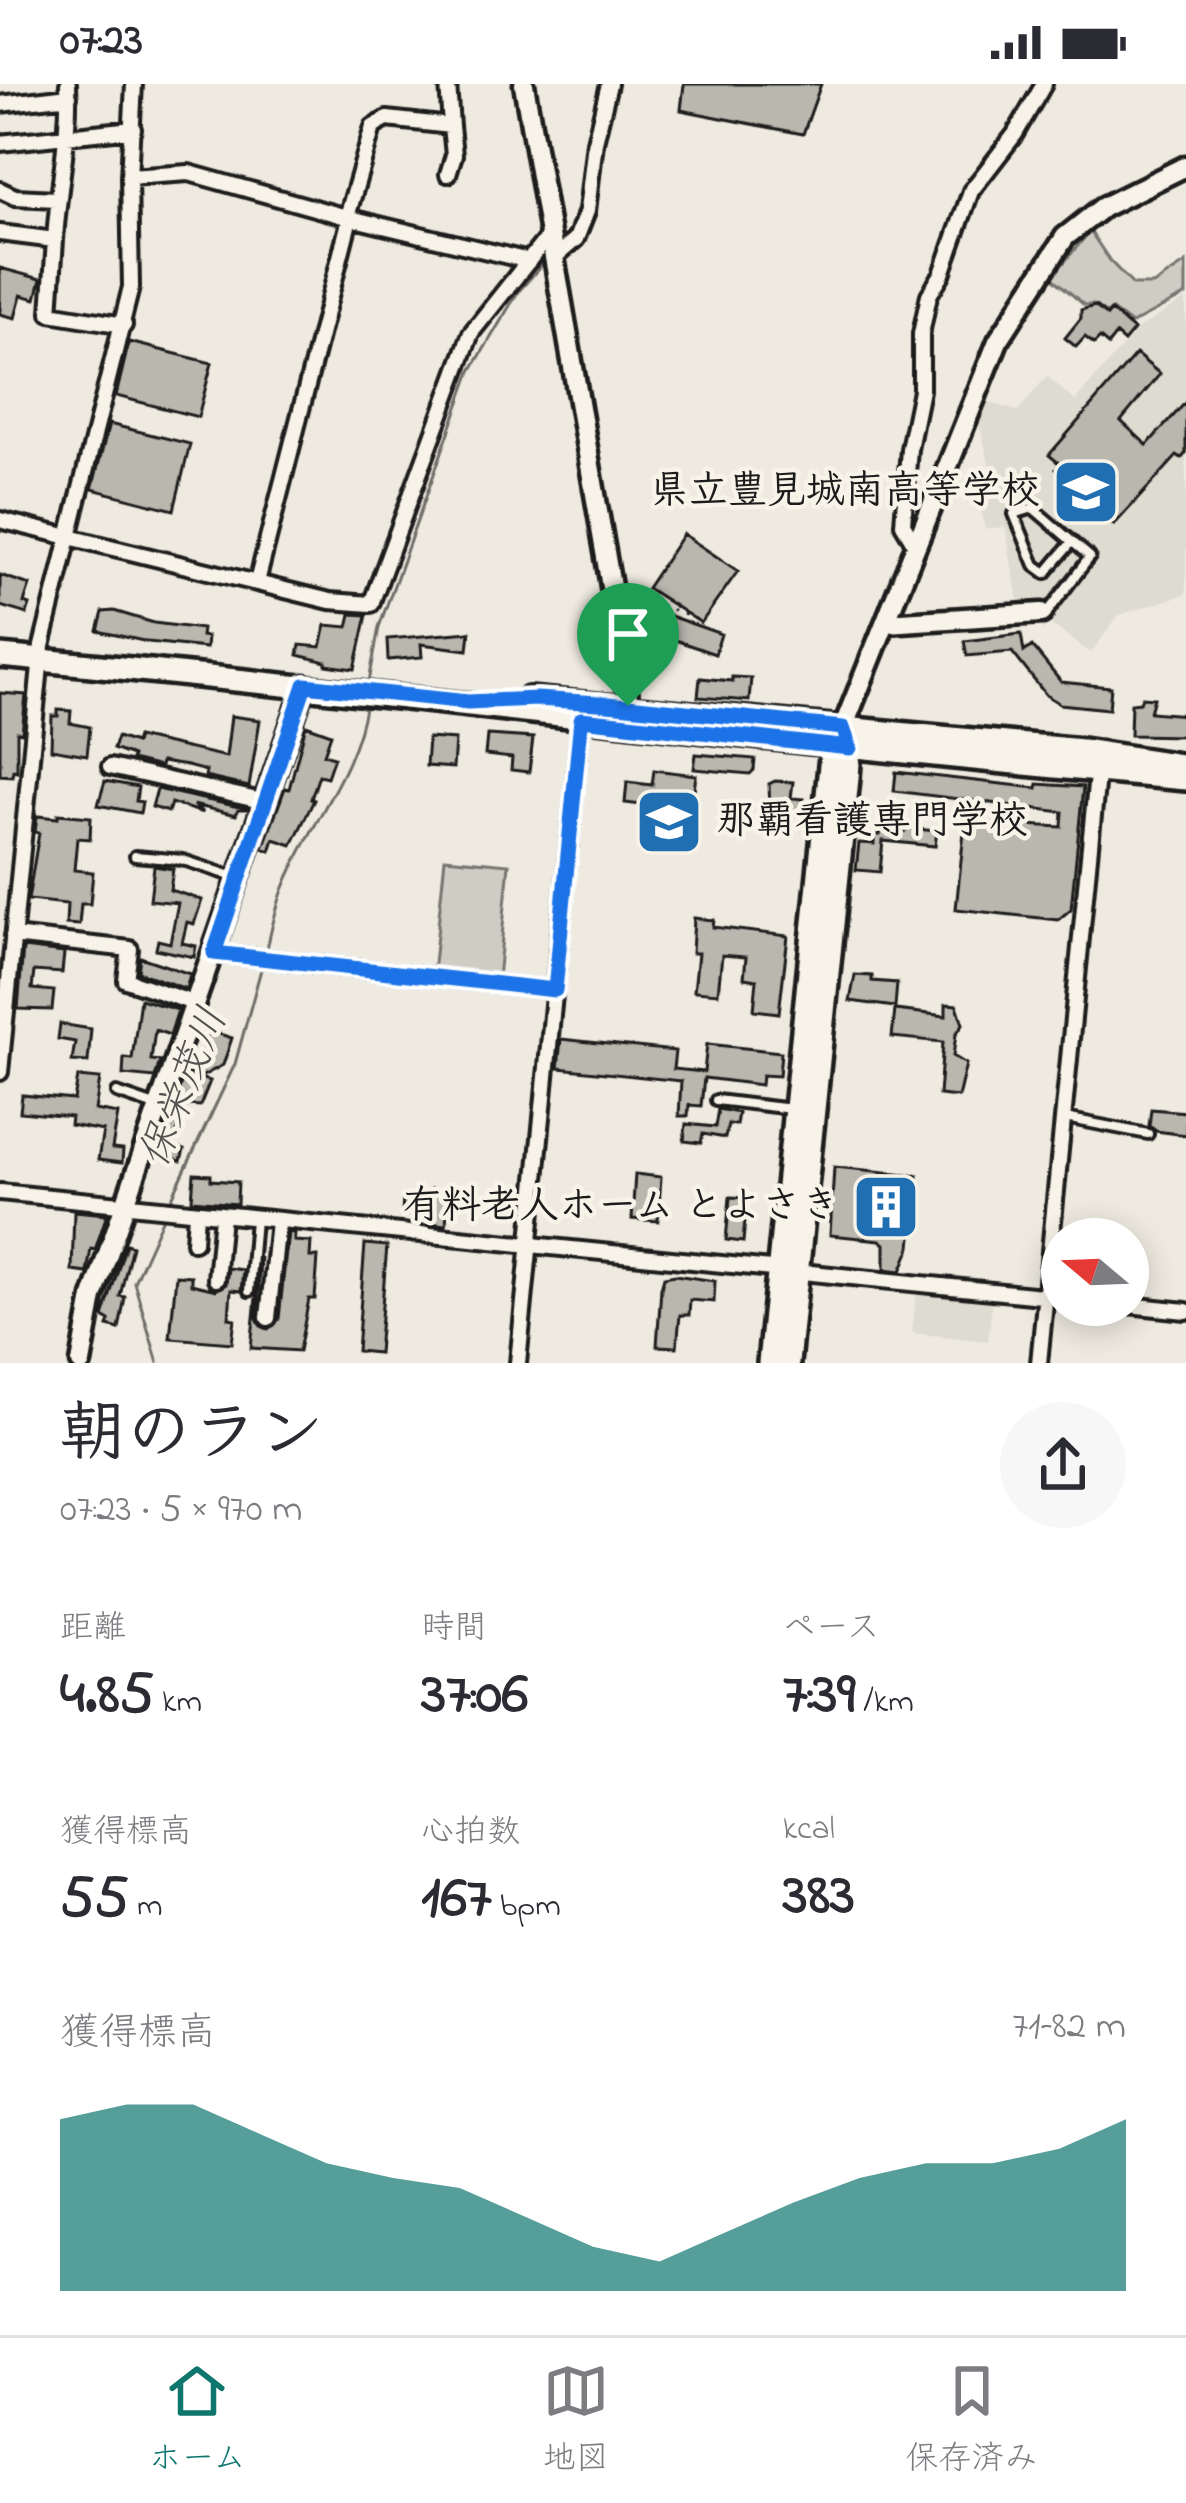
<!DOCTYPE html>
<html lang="ja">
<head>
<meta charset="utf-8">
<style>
	body { margin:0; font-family:"Indie Flower","Klee One",sans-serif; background:#f7f7f7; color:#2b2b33; height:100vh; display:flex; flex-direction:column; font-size:45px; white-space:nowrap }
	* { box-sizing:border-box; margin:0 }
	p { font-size:39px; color:#7c7c81 }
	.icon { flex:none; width:66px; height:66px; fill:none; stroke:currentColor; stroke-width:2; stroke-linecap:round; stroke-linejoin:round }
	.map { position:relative; height:1279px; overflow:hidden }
	.details { display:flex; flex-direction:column; background:#fff; flex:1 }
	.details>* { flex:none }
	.needle { width:78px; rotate:289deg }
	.controls { position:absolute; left:1041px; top:1134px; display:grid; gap:24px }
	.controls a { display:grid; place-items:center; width:108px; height:108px; border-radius:50%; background:#fff; box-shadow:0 6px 30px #0003; font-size:60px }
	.pin { position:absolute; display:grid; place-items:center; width:102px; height:102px; color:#fff; margin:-123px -51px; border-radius:50% 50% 50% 0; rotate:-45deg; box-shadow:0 0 12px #0007 }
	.pin .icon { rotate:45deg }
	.round { display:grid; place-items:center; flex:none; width:126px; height:126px; border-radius:63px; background:#f7f7f7 }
	.overview { display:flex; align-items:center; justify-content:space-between; height:204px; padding:0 60px }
	h1 { font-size:66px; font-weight:800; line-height:90px }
	.stats { display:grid; grid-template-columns:repeat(3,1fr); gap:18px; height:204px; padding:12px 60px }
	.stats div { display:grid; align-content:center }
	.stats b { font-size:60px; font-weight:800 }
	.stats small { font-size:33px; font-weight:400 }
	.stats p { font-size:33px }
	.chart { height:336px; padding:24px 60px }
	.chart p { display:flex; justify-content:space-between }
	.chart svg { width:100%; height:216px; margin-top:12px; fill:#0f766e; opacity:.7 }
	.status { display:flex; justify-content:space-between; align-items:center; height:84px; padding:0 60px; background:#fff; direction:ltr }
	.status svg { height:33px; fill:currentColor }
	.tabs { display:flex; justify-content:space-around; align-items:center; height:168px; border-top:3px solid #e1e1e2; background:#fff; font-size:33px; color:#7c7c81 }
	.tabs a { display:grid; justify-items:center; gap:6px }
	.tabs .selected { color:#0f766e }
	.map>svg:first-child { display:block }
</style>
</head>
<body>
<div class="status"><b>07:23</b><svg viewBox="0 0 49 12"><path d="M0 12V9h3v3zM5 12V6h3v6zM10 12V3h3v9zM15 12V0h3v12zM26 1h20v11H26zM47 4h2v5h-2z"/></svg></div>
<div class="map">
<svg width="1186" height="1279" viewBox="0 0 1186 1279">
	<rect width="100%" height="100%" fill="#eeeae0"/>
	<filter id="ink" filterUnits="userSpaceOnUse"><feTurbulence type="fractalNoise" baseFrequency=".00833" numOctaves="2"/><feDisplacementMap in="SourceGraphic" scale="24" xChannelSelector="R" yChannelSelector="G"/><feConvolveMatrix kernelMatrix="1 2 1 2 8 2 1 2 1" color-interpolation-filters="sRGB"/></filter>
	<g filter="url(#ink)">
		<path fill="#dedbd1" d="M 1186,215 L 1186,510 L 1119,531 L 1091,569 L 1049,539 L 1042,546 L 1040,522 L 1019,522 L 1005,443 L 985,445 L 982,428 L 991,388 L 977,330 L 984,317 L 1018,327 L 1047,292 L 1075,317 L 1139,244 Z
			M 917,1206 L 992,1214 L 988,1257 L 912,1249 Z"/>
		<path fill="#cfccc3" stroke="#767470" stroke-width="3" d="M 1090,147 L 1110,177 L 1133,201 L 1153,201 L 1186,179 L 1186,211 L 1131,240 L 1112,226 L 1107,230 L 1094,221 L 1084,221 L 1052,193 Z
			M 445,774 L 509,780 L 498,895 L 433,889 Z"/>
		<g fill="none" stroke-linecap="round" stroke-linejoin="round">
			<path stroke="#6f6d69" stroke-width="3" d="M 561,159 C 591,123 586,47 601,0
				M 369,598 L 379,543 L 471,287 L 518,208 L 547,175
				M 266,869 C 271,848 275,826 283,806 C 308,741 356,688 366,618
				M 169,1120 L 235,980 L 263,878
				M 158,1279 L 134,1198 L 165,1129"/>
		</g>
		<path fill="#bab7af" stroke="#1c1c1c" stroke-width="3" d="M 684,0 L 821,0 L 803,50 L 681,26 Z
			M 0,184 L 41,195 L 36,215 L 21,211 L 15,234 L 0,230 Z
			M 1095,222 L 1107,232 L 1111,227 L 1134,246 L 1124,258 L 1116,251 L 1108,261 L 1100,254 L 1094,260 L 1085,253 L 1076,263 L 1065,254 L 1081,234 L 1081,226 Z
			M 129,258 L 212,279 L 198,333 L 116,312 Z
			M 1136,270 L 1160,290 L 1121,337 L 1147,361 L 1186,318 L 1186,369 L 1182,374 L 1177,372 L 1114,441 L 1071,407 L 1076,402 L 1056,385 L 1060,380 L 1049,371 Z
			M 109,340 L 190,360 L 174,426 L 92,405 Z
			M 683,450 L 738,487 L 701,539 L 647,504 Z
			M 0,491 L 30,501 L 24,519 L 30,521 L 27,530 L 0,522 Z
			M 630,518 L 721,550 L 715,570 L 655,549 L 647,573 L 636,569 L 634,557 L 639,543 L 631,540 Z
			M 114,527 L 154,539 L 202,545 L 201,552 L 207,553 L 206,564 L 148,558 L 98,547 L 103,528 Z
			M 351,530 L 367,531 L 355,585 L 326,581 L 326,578 L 298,571 L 300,561 L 321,563 L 326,541 L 348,543 Z
			M 470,548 L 468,566 L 421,560 L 422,573 L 388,576 L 387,555 Z
			M 1021,550 L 1024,568 L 1032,562 L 1061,598 L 1111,603 L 1109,625 L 1060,620 L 1046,611 L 1012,568 L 967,572 L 964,557 Z
			M 732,593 L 751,594 L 749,617 L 698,613 L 700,594 L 732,597 Z
			M 0,609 L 26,611 L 22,649 L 17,648 L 17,687 L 13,686 L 12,692 L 0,691 Z
			M 1142,613 L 1154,614 L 1150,628 L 1186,631 L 1186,652 L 1130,651 L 1131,619 L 1140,618 Z
			M 58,626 L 71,627 L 70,639 L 90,643 L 87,671 L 51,665 L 52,632 L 58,632 Z
			M 231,632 L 260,636 L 249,703 L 205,693 L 206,687 L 187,682 L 161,678 L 160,683 L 131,676 L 132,672 L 113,665 L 117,653 L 135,659 L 137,653 L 226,673 Z
			M 306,641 L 331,650 L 324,670 L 334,673 L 327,693 L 319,691 L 311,715 L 314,716 L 292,761 L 274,755 L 270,767 L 263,764 L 285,704 L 289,705 Z
			M 487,651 L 533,654 L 529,688 L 511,686 L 512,674 L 485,671 Z
			M 428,654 L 455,656 L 453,684 L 426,682 Z
			M 696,670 L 755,675 L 754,686 L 750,690 L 694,685 Z
			M 654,686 L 696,691 L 687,758 L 646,754 L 650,722 L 625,719 L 627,698 L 652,701 Z
			M 896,688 L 1037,704 L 1038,700 L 1083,703 L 1071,825 L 1058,836 L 956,825 L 965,738 L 1062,743 L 1063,728 L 894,707 Z
			M 105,697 L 138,703 L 136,717 L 142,718 L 140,729 L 98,721 Z
			M 775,697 L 793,698 L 791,714 L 804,715 L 803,732 L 770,729 L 769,700 Z
			M 157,705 L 248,725 L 238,725 L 236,731 L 193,721 L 203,729 L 171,719 L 168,728 L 152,723 Z
			M 58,730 L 91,733 L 90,755 L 77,754 L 74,786 L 93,788 L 90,820 L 81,820 L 79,841 L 66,840 L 67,820 L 28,816 L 39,749 L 35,748 L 37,732 L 58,734 Z
			M 906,744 L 937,747 L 935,762 L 883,757 L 880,788 L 856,786 L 859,759 L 874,760 L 874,751 L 880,751 L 881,745 L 905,748 Z
			M 154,782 L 173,785 L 170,806 L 202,816 L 194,840 L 187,838 L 182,859 L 196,862 L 194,873 L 156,865 L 158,856 L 170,859 L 178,819 L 150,816 Z
			M 694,834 L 714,836 L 713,843 L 788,852 L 779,929 L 754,926 L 757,896 L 744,894 L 746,873 L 722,871 L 718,909 L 694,907 L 698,869 L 692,869 Z
			M 23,864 L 64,869 L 62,889 L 34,887 L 32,905 L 54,907 L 52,926 L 18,925 Z
			M 140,873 L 190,890 L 186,905 L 138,888 Z
			M 855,891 L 872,892 L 872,897 L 897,899 L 895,923 L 850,917 Z
			M 140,915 L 178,926 L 170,951 L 155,946 L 151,976 L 160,977 L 155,994 L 123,991 L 124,974 L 132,975 Z
			M 946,920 L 957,921 L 963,940 L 956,950 L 953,972 L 966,980 L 958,1013 L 939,1011 L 943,958 L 892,953 L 895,926 L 946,932 Z
			M 60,940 L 91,945 L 88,978 L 72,977 L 75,958 L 58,955 Z
			M 210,947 L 232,954 L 223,981 L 199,994 L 210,997 L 200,1022 L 187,1021 L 172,1063 L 184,1066 L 181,1077 L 156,1071 L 185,988 L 194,991 Z
			M 561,955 L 675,967 L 673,985 L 704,988 L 707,960 L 781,968 L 779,992 L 762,991 L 761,1001 L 704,994 L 701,1022 L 689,1021 L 688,1032 L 679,1032 L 681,997 L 558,984 Z
			M 78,993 L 100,995 L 95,1026 L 118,1030 L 112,1065 L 123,1066 L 122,1079 L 98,1076 L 103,1047 L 70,1041 L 71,1033 L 20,1028 L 22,1011 L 74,1016 Z
			M 718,1025 L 738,1029 L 736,1041 L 728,1040 L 725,1054 L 703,1050 L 701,1059 L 684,1057 L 686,1040 L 715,1043 Z
			M 1151,1025 L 1186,1028 L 1186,1051 L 1156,1047 L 1149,1042 Z
			M 834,1083 L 918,1091 L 911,1163 L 901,1187 L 885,1185 L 885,1160 L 880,1156 L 830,1151 Z
			M 194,1090 L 211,1091 L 211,1096 L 238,1098 L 237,1120 L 192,1116 Z
			M 635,1090 L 661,1093 L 658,1137 L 632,1135 Z
			M 431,1105 L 448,1108 L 446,1141 L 428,1139 L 429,1132 L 402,1130 L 403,1113 L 429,1115 Z
			M 730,1113 L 747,1114 L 743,1158 L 726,1156 Z
			M 74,1127 L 107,1130 L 95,1166 L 91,1165 L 87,1189 L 72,1187 Z
			M 288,1148 L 294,1149 L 294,1157 L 311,1158 L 310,1173 L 318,1173 L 315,1215 L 309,1215 L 299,1267 L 251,1264 L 260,1173 L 257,1234 L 261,1242 L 268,1245 L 279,1235 Z
			M 126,1160 L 132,1162 L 120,1212 L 125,1213 L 119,1245 L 108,1242 L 110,1237 L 103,1233 Z
			M 365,1160 L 387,1162 L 378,1269 L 357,1267 Z
			M 228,1184 L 243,1186 L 241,1207 L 231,1206 L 229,1234 L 235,1235 L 232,1259 L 170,1254 L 176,1191 L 191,1192 L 191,1200 L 216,1206 L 226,1200 Z
			M 675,1191 L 715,1197 L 714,1218 L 690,1216 L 689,1231 L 680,1231 L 677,1263 L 657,1262 L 661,1204 L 664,1193 Z"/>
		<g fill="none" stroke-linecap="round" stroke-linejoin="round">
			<g stroke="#1c1c1c" stroke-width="16">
				<path id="service" d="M 1047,529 L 1090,473 L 1033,424 L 1014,430 L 1035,481 L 1046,489 L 1072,458
					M 135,772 L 183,776 L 238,794
					M 117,1009 L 158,1023
					M 716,1016 L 792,1025
					M 1065,1034 L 1148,1050
					M 249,1207 L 255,1135"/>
			</g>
			<g stroke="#1c1c1c" stroke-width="22">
				<path id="minor" d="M 0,20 L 69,12
					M 0,59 L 133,45
					M 448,90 L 454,71 L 451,42
					M 129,93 L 189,89 L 350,134 L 529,177
					M 0,106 L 15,113 L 57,115
					M 347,133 L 373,43 L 387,35 L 451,42 L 448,0
					M 0,149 L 55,156 L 50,229 L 124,241
					M 55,156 C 58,103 70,53 68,0
					M 555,173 L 576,155 L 587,127 L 595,58 L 609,0
					M 0,436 L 330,517 L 371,520 L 471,249 L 550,150
					M 915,460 L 903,440 L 909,365 L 921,306 L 921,250 L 929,211 L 942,190 L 971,107 L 1015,50 L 1044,0
					M 257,498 L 350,134
					M 110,683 L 266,718
					M 13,852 L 130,865 L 126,896 L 196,920
					M 214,869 L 555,906
					M 0,988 L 42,562 L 131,203 L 129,93 L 134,0
					M 0,1108 L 1062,1214
					M 194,1158 L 196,1129
					M 216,1195 L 222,1132
					M 1128,1221 L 1186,1227
					M 268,1234 L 278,1137
					M 518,1279 L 581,635
					M 1039,1279 L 1098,681"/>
			</g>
			<g stroke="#1c1c1c" stroke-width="27">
				<path id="tertiary" d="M 524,0 L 626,589 L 629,634
					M 886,539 L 1042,529
					M 843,644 L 998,257 L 1065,153 L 1103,123 L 1186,82
					M 81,1279 L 93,1213 L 305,601"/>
			</g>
			<g stroke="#1c1c1c" stroke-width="30">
				<path id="secondary" d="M 0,572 C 396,610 790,660 1186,695
					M 529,615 L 1082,666 L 1186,682
					M 769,1279 L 832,662 L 837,654
					M 788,1279 L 848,694 L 850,664 L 846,654"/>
			</g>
			<path stroke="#1c1c1c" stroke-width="3" stroke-dasharray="3 9" stroke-linecap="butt" d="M 626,512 L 645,515 L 703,538"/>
			<use href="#service" stroke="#f7f3e8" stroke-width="8"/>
			<use href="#minor" stroke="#f7f3e8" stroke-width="14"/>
			<use href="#tertiary" stroke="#f7f3e8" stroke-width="18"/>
			<use href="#secondary" stroke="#f7f3e8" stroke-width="21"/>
		</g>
	</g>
	<g fill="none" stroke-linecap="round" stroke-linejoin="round" filter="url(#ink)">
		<g stroke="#fff" stroke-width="24">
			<path id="route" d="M 305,601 L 468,618 L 537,615 L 598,619 L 843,644 L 850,664 L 581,635 L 555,906 L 214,869 Z"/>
		</g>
		<use href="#route" stroke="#1a73e8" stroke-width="15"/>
	</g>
	<defs>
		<g id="school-square" transform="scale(3.45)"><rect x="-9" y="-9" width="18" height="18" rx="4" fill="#1f6fb2" stroke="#f7f3e8"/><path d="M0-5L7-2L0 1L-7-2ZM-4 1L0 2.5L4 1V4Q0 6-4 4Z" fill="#fff"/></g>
		<g id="university-square" transform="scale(3.45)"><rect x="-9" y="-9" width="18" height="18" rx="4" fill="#1f6fb2" stroke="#f7f3e8"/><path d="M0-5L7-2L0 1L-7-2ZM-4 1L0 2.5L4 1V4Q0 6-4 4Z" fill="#fff"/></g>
		<g id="building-square" transform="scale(3.45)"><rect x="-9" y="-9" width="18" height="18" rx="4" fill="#1f6fb2" stroke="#f7f3e8"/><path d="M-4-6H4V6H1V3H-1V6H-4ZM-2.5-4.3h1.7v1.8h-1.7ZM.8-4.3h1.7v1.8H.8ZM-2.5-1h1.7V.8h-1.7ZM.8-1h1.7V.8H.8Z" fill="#fff"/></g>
	</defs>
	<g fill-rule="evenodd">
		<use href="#school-square" x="1086" y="408"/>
		<use href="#university-square" x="669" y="738"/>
		<use href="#building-square" x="886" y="1123"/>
	</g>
	<g text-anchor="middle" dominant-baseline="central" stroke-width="9" stroke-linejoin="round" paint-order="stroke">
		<g font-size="39" font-weight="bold" fill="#1c1c1c" stroke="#f7f3e8" text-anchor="end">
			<text x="1040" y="408">県立豊見城南高等学校</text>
			<text x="716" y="738" text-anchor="start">那覇看護専門学校</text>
			<text x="840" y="1123">有料老人ホーム とよさき</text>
		</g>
		<g font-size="42" font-style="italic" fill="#535250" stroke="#f7f3e8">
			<text transform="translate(185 1004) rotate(-68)">保栄茂川</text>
		</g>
	</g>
</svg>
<div class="controls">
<a><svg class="needle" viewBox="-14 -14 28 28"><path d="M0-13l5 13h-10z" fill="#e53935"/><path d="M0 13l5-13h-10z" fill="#7c7c81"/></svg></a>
</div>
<div class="pin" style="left:628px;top:622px;background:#1e9e55"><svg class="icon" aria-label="arrive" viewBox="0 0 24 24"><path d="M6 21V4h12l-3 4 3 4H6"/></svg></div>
</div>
<section class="details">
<div class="overview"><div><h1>朝のラン</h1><p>07:23 · 5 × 970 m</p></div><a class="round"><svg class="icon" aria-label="share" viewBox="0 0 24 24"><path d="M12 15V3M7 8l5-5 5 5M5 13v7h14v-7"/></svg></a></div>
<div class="stats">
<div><p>距離</p><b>4.85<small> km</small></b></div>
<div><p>時間</p><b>37:06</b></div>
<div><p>ペース</p><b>7:39<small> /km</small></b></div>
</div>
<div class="stats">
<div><p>獲得標高</p><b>55<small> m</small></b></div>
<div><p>心拍数</p><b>167<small> bpm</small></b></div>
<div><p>kcal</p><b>383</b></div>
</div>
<div class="chart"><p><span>獲得標高</span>71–82 m</p>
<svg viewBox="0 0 160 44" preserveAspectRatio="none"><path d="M0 44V9L10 6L20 6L30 12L40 18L50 21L60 23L70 29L80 35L90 38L100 32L110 26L120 21L130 18L140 18L150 15L160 9V44z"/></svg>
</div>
</section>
<nav class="tabs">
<a class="selected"><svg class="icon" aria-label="home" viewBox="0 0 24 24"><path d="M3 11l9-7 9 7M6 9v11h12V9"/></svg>ホーム</a>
<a><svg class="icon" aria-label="map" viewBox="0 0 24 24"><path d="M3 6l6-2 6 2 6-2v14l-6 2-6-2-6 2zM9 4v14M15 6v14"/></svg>地図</a>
<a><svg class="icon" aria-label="saved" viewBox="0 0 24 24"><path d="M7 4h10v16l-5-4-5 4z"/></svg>保存済み</a>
</nav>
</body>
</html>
